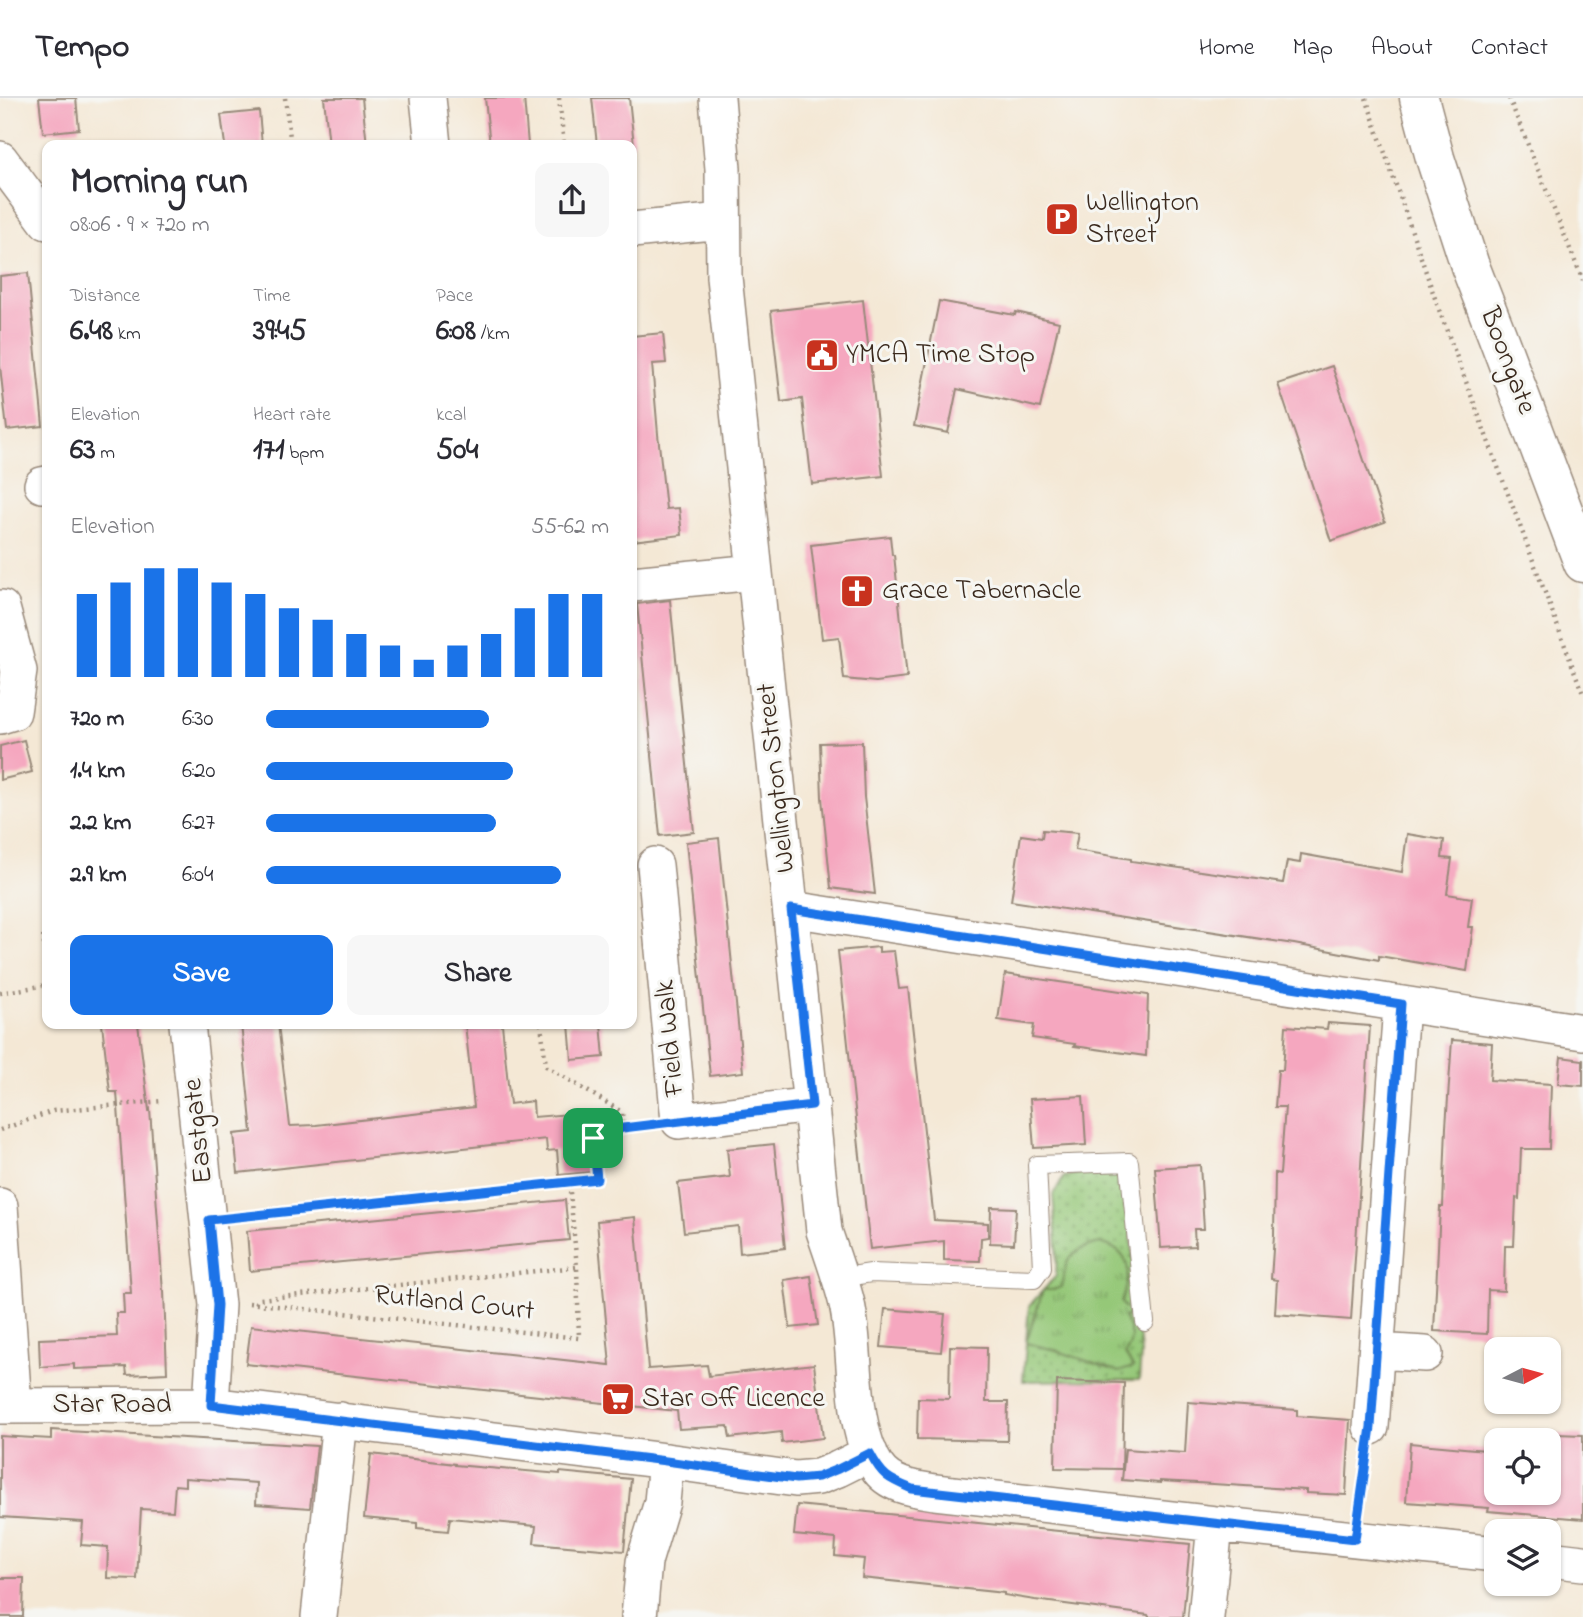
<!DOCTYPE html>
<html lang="en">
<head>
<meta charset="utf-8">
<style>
	body { margin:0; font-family:"Indie Flower",sans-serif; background:#f7f7f7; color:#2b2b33; height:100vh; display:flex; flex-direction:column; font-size:26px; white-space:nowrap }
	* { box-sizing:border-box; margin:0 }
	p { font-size:23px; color:#7c7c81 }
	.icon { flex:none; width:38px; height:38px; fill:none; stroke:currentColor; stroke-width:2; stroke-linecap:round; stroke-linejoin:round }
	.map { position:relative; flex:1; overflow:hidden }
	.side { position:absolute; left:42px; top:42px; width:595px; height:889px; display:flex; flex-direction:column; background:#fff; border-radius:14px; box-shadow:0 2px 5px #0004 }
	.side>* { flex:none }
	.needle { width:46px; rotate:84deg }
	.controls { position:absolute; left:1484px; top:1239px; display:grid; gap:14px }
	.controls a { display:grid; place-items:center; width:77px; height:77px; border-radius:14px; background:#fff; box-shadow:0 2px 5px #0004; font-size:35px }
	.pin { position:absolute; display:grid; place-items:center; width:60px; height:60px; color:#fff; margin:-30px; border-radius:14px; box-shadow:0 4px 10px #0006 }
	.round { display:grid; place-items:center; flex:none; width:74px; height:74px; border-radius:14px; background:#f7f7f7 }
	.summary { display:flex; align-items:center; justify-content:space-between; height:119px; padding:0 28px }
	h1 { font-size:38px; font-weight:700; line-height:52px }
	.figures { display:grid; grid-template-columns:repeat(3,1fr); gap:10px; height:119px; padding:7px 28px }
	.figures div { display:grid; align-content:center }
	.figures b { font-size:30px; font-weight:700 }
	.figures small { font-size:19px; font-weight:400 }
	.figures p { font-size:19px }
	.chart { height:196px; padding:14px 28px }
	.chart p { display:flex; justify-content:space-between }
	.chart svg { width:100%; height:126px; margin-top:7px; stroke:#1a73e8; stroke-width:6 }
	.button { display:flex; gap:14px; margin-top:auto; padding:14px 28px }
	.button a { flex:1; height:80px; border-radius:14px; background:#1a73e8; color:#fff; font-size:28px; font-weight:700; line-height:80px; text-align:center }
	.button a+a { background:#f7f7f7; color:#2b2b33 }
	ul { padding:0 28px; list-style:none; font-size:23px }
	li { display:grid; grid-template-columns:112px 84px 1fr; align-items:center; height:52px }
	li i { height:18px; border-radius:9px; background:#1a73e8 }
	header { display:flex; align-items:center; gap:42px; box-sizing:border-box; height:98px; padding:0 35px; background:#fff; border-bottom:2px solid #e1e1e2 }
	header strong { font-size:33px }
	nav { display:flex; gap:38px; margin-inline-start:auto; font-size:24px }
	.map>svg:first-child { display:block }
</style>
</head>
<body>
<header>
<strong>Tempo</strong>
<nav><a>Home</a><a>Map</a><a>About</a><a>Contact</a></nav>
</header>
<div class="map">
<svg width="1583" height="1519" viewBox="0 0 1583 1519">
	<defs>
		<pattern id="grass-dots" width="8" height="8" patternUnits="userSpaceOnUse" patternTransform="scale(1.75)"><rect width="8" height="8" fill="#95c878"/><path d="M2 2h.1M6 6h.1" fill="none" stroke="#7ba362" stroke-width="1.8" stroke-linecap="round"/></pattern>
		<pattern id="park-tufts" width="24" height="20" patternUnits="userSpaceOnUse" patternTransform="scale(1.75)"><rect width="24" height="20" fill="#95c878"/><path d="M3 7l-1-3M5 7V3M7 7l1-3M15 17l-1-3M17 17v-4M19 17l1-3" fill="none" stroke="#7ba362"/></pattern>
	</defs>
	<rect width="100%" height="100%" fill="#f6f6f2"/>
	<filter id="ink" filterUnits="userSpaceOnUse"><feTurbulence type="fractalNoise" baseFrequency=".0143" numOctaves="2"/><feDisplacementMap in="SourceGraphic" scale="14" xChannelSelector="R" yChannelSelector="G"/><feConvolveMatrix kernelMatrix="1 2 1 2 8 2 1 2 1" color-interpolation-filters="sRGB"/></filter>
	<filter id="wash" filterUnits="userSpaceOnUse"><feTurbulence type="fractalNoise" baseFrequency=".00686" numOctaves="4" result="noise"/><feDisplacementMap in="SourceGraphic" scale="28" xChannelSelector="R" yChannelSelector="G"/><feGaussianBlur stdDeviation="1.57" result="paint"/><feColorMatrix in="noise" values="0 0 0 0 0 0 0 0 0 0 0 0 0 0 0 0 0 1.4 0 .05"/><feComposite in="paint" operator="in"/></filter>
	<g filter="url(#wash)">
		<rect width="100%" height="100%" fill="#f4e8d5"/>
		<path fill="url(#grass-dots)" stroke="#68794b" stroke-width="2" d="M 1085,1074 L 1110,1074 L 1123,1083 L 1128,1099 L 1141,1256 L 1139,1282 L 1023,1283 L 1029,1208 L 1056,1178 L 1057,1150 L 1053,1097 L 1064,1079 Z"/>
		<path fill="url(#park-tufts)" stroke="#68794b" stroke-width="2" d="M 1100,1145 C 1134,1154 1131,1176 1121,1204 L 1124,1210 L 1129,1211 L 1129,1217 L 1124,1219 C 1131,1234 1135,1241 1125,1256 L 1133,1269 L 1119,1274 L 1055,1252 L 1026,1245 L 1043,1192 L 1052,1192 L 1062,1189 C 1064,1183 1063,1177 1065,1171 C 1068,1155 1086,1148 1100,1145 Z"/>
		<g id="blocks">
			<path fill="#f5a7bf" d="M 39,0 L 76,0 L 79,31 L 43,35 Z
				M 324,0 L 362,0 L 367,47 L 329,47 Z
				M 485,0 L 524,0 L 528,47 L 490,47 Z
				M 592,0 L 629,0 L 634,47 L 597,47 Z
				M 259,13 L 262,47 L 225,47 L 221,17 Z
				M 28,175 L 43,328 L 7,332 L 0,268 L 0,178 Z
				M 863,202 L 883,378 L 812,386 L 802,301 L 781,304 L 771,213 Z
				M 939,203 L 1015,217 L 1016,214 L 1059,224 L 1040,310 L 957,291 L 948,335 L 914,328 Z
				M 663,235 L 666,265 L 652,266 L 658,336 L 666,411 L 679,410 L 682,437 L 632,443 L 632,238 Z
				M 1332,268 L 1385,424 L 1331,443 L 1278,286 Z
				M 890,438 L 892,457 L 894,457 L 907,580 L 876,584 L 844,581 L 839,539 L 822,541 L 811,447 Z
				M 670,502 L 694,734 L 660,738 L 637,506 Z
				M 24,642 L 32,674 L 0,682 L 0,648 Z
				M 862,644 L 864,699 L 875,796 L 831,790 L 822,700 L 820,645 Z
				M 1043,732 L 1078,735 L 1075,752 L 1131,761 L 1131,763 L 1283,785 L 1287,763 L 1300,765 L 1301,756 L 1402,774 L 1407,736 L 1444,742 L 1442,760 L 1452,761 L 1447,796 L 1472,800 L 1468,829 L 1473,829 L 1467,873 L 1379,858 L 1379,862 L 1294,846 L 1011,803 L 1021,737 L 1042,740 Z
				M 719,740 L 743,974 L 710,978 L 686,744 Z
				M 879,849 L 879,854 L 894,853 L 899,891 L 908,890 L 934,1122 L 988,1125 L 988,1139 L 981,1140 L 980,1163 L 944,1162 L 944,1143 L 870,1151 L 838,853 Z
				M 1005,876 L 1148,897 L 1146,958 L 1074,948 L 1075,946 L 1032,940 L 1034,927 L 998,922 Z
				M 1328,925 L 1370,928 L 1351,1222 L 1275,1216 L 1277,1182 L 1271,1181 L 1274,1137 L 1275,1075 L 1280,1076 L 1285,1009 L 1275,1009 L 1278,972 L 1283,972 L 1286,928 L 1327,931 Z
				M 102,926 L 138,926 L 149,1012 L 150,1011 L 159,1139 L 163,1193 L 164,1193 L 167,1275 L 127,1277 L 126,1269 L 74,1271 L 74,1266 L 40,1269 L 39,1241 L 117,1238 L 116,1215 L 124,1215 L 123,1195 L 131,1195 L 117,994 L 110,994 Z
				M 241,926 L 278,926 L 290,1028 L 316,1027 L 474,1009 L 465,926 L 502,926 L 510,1006 L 533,1003 L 534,1019 L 606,1013 L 608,1034 L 577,1038 L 590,1037 L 593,1074 L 559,1077 L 557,1052 L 547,1053 L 546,1041 L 238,1075 L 234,1036 L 252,1034 Z
				M 569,926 L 601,926 L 604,959 L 572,962 Z
				M 1452,942 L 1492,945 L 1490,982 L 1551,986 L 1549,1051 L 1521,1051 L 1519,1101 L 1516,1100 L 1514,1148 L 1505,1148 L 1504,1193 L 1488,1192 L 1487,1236 L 1434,1233 L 1440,1109 L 1443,1109 L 1446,1029 Z
				M 1561,959 L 1583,962 L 1583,988 L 1558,986 Z
				M 1083,998 L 1086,1047 L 1034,1050 L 1030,1001 Z
				M 774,1046 L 785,1150 L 740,1155 L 738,1128 L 684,1134 L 678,1085 L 730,1079 L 727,1051 Z
				M 1200,1067 L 1204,1131 L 1194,1131 L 1195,1148 L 1161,1150 L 1155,1070 Z
				M 565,1102 L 569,1142 L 250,1173 L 247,1133 Z
				M 991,1109 L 1016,1110 L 1014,1146 L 990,1145 Z
				M 635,1119 L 648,1271 L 707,1267 L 709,1278 L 814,1266 L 823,1340 L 782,1345 L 781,1334 L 730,1340 L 728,1328 L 679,1331 L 677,1313 L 246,1266 L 251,1228 L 610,1267 L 597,1123 Z
				M 811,1178 L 818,1227 L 790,1230 L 784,1182 Z
				M 885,1211 L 945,1216 L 941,1254 L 881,1249 Z
				M 950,1248 L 987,1249 L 986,1304 L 1008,1304 L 1007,1343 L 917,1341 L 918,1300 L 949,1301 Z
				M 1057,1283 L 1124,1285 L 1122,1371 L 1055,1370 Z
				M 1188,1304 L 1297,1312 L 1297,1318 L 1350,1322 L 1346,1397 L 1306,1395 L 1306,1392 L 1197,1385 L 1160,1383 L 1160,1385 L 1122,1382 L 1125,1351 L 1185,1355 Z
				M 51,1332 L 317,1348 L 310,1410 L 256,1406 L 257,1385 L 185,1380 L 185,1388 L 175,1387 L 173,1413 L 141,1411 L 137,1481 L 107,1480 L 108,1449 L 81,1447 L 83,1424 L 0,1419 L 0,1338 L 51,1341 Z
				M 1556,1336 L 1583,1337 L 1583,1421 L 1488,1413 L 1489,1410 L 1406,1404 L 1410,1345 L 1496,1353 L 1493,1395 L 1551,1395 Z
				M 371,1356 L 455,1366 L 455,1367 L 560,1376 L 560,1374 L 631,1381 L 624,1453 L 534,1445 L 536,1428 L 450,1420 L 448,1433 L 417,1430 L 417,1425 L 364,1420 Z
				M 797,1407 L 1190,1446 L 1183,1519 L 1149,1519 L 1148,1517 L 1035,1502 L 1004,1497 L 1004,1495 L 862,1480 L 864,1461 L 835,1458 L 836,1441 L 794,1437 Z
				M 0,1480 L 24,1480 L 23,1519 L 0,1519 Z"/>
		</g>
	</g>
	<g filter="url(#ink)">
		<use href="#blocks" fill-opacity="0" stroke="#98897a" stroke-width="2"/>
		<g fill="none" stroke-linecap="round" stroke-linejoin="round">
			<g stroke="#98897a" stroke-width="20">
				<path id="service" d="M 839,1180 L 871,1175 L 1034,1181 L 1042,1170 L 1037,1067 L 1129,1064 L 1145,1224"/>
			</g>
			<g stroke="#98897a" stroke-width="38">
				<path id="minor" d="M 428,0 L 433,47
					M 717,0 L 723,71 L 724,179 L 824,1133 C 832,1157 841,1181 847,1206 C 858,1254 849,1328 877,1369 C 889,1388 915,1391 935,1394 L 1215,1426 L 1496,1456
					M 0,61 L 47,124
					M 632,132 L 722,123
					M 42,387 L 47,386
					M 632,486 L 755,474
					M 0,618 L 13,614 L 19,573 L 2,510
					M 655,767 L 679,1023 L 812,1007
					M 791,811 L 1583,934
					M 187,926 L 217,1207 L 211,1307
					M 0,1108 L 14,1308
					M 1377,1253 L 1425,1256
					M 0,1308 L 211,1307 L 666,1363 L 796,1381 L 818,1379 L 838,1371 L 870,1355
					M 1371,1329 L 1401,907
					M 1549,1461 L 1583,1465
					M 319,1519 L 340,1322
					M 639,1519 L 644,1464 L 662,1404 L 666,1363
					M 1206,1519 L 1215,1426"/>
			</g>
			<g stroke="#98897a" stroke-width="41">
				<path id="tertiary" d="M 1419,0 L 1435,60 L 1470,168 L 1497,237 L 1583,465"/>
			</g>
			<path stroke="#98897a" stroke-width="4.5" stroke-dasharray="2 5" stroke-linecap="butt" d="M 285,0 L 291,47
				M 559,0 L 564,47
				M 1366,0 L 1438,209 L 1583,596
				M 1509,0 L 1583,183
				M 47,834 L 43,835 L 47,875
				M 0,895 L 47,887
				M 541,926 L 546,968 L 622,1014 L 623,1030 L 646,1027
				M 0,1032 L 53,1013 L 163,1003
				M 241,1119 L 597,1081 L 593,1040 L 623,1030
				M 249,1205 L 579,1240 L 577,1169 L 569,1084
				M 255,1205 L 260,1201 L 577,1169
				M 1360,1411 L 1367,1361"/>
			<use href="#service" stroke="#fff" stroke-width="18"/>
			<use href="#minor" stroke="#fff" stroke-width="35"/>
			<use href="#tertiary" stroke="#fff" stroke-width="38"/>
		</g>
	</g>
	<g fill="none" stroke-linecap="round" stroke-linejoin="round" filter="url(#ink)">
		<g stroke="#fff" stroke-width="14">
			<path id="route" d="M 791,811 L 1401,906 L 1371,1329 L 1355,1441 L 912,1391 C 888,1381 882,1378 870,1355 L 838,1371 L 818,1379 L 796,1381 L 666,1363 L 211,1307 L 217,1207 L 209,1122 L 597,1081 L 593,1040 L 623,1030 L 812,1007 Z"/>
		</g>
		<use href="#route" stroke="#1a73e8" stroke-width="9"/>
	</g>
	<defs>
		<g id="parking-square" transform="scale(1.75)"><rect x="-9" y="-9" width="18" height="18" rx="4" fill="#c8321e" stroke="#f6f6f2"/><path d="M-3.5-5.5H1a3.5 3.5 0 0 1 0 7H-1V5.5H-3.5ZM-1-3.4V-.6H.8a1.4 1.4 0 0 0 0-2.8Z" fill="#fff"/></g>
		<g id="civic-square" transform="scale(1.75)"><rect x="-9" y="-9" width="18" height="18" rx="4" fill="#c8321e" stroke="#f6f6f2"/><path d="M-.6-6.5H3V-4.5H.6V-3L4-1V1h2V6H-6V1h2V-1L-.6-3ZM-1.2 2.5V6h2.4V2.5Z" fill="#fff"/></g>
		<g id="church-square" transform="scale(1.75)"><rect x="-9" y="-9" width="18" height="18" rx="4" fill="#c8321e" stroke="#f6f6f2"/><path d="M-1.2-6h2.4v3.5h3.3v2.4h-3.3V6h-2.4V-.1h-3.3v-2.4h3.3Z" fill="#fff"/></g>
		<g id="supermarket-square" transform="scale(1.75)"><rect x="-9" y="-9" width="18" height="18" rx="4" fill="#c8321e" stroke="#f6f6f2"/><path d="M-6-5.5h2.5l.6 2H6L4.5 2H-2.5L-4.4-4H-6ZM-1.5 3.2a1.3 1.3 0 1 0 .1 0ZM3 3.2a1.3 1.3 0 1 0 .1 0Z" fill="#fff"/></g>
	</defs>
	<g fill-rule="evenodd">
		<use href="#parking-square" x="1062" y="121"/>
		<use href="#civic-square" x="822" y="257"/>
		<use href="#church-square" x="857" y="493"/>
		<use href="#supermarket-square" x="618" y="1301"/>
	</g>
	<g text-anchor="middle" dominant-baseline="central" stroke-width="6" stroke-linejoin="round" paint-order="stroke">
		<g font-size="28" fill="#3b2a1e" stroke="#f6f6f2" text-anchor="start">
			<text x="1086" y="105">Wellington<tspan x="1086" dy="32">Street</tspan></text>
			<text x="846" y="257">YMCA Time Stop</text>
			<text x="882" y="493">Grace Tabernacle</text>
			<text x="642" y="1301">Star Off Licence</text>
		</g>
		<g font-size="28" fill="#3b2a1e" stroke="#f6f6f2">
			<text transform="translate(1507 263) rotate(69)">Boongate</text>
			<text transform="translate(777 680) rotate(-96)">Wellington Street</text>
			<text transform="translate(671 940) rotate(-95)">Field Walk</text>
			<text transform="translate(199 1033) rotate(-96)">Eastgate</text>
			<text transform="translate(454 1206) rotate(6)">Rutland Court</text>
			<text x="112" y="1307">Star Road</text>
		</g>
	</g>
</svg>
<div class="controls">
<a><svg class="needle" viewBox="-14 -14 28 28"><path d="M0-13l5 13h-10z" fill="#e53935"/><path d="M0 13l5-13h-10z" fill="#7c7c81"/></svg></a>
<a><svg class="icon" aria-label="locate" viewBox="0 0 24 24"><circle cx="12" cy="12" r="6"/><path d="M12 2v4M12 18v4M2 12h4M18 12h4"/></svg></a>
<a><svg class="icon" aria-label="layers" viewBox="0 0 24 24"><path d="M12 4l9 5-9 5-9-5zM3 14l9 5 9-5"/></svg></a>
</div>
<div class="pin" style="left:593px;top:1040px;background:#1e9e55"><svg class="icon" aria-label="arrive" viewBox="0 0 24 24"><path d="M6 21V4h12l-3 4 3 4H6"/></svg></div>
<section class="side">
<div class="summary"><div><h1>Morning run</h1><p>08:06 · 9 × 720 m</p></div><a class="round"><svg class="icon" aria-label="share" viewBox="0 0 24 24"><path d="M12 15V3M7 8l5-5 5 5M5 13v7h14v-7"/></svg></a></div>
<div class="figures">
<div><p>Distance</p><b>6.48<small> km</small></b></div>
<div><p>Time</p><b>39:45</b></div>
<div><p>Pace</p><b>6:08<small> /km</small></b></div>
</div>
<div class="figures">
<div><p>Elevation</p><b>63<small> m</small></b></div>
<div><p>Heart rate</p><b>171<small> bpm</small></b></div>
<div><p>kcal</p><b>504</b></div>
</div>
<div class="chart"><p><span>Elevation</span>55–62 m</p>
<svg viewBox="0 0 160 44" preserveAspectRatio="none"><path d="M5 44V15M15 44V11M25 44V6M35 44V6M45 44V11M55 44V15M65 44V20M75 44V24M85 44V29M95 44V33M105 44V38M115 44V33M125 44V29M135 44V20M145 44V15M155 44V15"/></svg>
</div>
<ul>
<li><b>720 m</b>6:30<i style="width:65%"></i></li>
<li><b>1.4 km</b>6:20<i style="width:72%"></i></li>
<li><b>2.2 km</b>6:27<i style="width:67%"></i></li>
<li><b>2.9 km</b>6:04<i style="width:86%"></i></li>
</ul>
<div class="button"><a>Save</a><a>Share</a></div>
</section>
</div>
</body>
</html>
